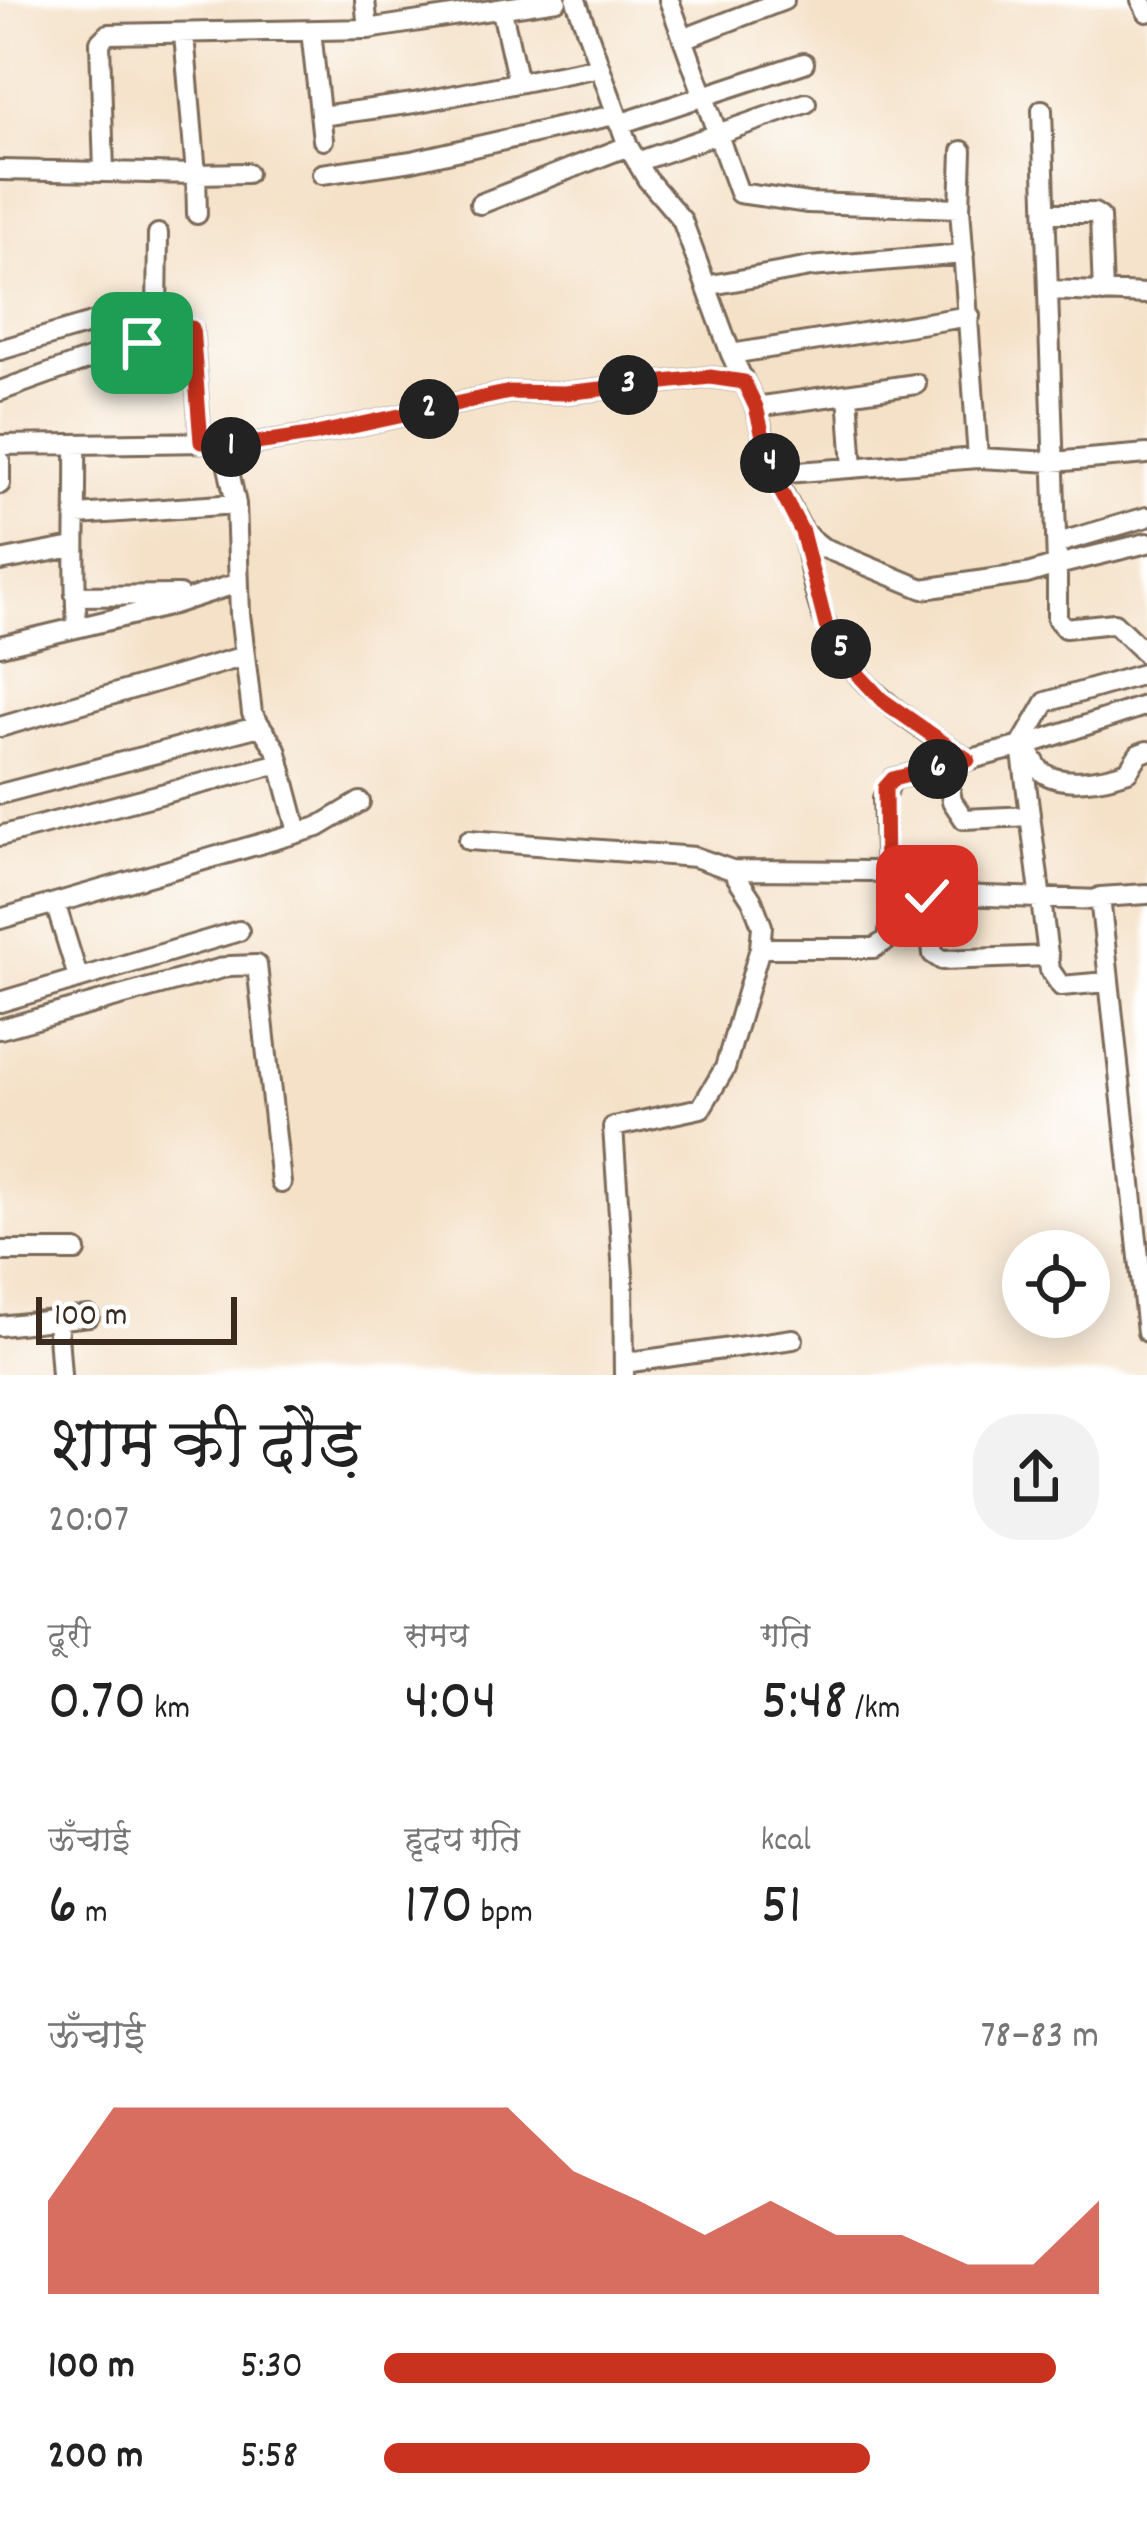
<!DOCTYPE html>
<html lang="hi">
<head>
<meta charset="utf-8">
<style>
	body { margin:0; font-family:Dekko,"Playpen Sans Deva",sans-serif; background:#f2f2f2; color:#222; height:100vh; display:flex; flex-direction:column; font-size:45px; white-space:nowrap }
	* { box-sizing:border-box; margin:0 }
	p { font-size:39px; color:#767676 }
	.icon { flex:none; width:66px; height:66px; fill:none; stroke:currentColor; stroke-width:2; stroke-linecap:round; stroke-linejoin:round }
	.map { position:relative; height:1375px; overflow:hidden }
	.drawer { display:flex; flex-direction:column; background:#fff; flex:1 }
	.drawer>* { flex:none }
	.controls { position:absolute; left:1002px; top:1230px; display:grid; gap:24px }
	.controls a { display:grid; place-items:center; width:108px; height:108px; border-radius:50%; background:#fff; box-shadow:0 6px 30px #0003; font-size:60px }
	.scale { position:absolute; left:36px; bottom:30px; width:201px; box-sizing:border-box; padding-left:12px; border:6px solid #3b2a1e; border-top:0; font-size:33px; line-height:42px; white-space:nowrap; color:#3b2a1e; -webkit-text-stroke:9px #fff; paint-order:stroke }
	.pin { position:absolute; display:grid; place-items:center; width:102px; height:102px; color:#fff; margin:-51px; border-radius:24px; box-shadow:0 6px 18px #0006 }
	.km { position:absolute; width:60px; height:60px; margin:-30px; border-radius:50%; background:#222; color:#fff; font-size:33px; line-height:60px; text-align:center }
	.round { display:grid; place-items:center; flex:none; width:126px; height:126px; border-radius:48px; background:#f2f2f2 }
	.overview { display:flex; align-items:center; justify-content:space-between; height:204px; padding:0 48px }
	h1 { font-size:66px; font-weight:600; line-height:90px }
	.metrics { display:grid; grid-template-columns:repeat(3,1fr); gap:18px; height:204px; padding:12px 48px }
	.metrics div { display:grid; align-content:center }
	.metrics b { font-size:60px; font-weight:600 }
	.metrics small { font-size:33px; font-weight:400 }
	.metrics p { font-size:33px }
	.chart { height:336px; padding:24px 48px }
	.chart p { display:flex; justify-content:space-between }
	.chart svg { width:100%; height:216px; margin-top:12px; fill:#c8321e; opacity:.7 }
	ul { padding:0 48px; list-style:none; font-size:39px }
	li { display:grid; grid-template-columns:192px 144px 1fr; align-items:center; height:90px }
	li i { height:30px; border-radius:15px; background:#c8321e }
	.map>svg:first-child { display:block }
</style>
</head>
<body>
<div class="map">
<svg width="1147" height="1375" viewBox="0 0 1147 1375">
	<rect width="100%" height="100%" fill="#fff"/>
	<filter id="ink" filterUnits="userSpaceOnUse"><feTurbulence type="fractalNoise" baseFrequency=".00833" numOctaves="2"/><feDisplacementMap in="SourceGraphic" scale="24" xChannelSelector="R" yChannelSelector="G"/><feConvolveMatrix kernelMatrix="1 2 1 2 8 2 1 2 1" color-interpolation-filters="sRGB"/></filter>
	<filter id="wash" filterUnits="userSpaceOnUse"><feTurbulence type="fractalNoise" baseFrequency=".004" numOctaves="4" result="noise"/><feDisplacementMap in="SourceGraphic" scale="48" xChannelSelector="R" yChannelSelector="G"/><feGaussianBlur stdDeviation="2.7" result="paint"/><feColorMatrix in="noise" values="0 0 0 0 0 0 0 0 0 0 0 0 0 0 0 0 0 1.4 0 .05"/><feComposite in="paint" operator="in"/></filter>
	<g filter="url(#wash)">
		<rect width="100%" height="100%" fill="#f4e1c7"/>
	</g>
	<g filter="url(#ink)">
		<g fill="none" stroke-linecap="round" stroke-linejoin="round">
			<g stroke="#7c6a59" stroke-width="24">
				<path id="minor" d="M 365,0 L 368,29
					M 576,0 L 628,146 L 647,179 L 682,220 L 731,354 L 756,407 L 773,474 L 803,532 L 822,547 L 923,589 L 1027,574 L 1057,565 L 1042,110
					M 669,0 L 739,193 L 808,203 L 960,208
					M 1141,0 L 1147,12
					M 502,11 L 518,82
					M 311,31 L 323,140
					M 683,39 L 784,0
					M 321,116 L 414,103 L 599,67
					M 619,124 L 804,63
					M 962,151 L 960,208 L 978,458
					M 637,162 L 806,103
					M 0,170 L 104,172 L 100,42 L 108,34 L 368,29 L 557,0
					M 104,172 L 196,174 L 184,34
					M 322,174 L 412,161 L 614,115
					M 480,204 L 628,146
					M 1046,213 L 1094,213 L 1100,217 L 1103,293
					M 197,214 L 196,174 L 247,173
					M 706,286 L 810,267 L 964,254
					M 1051,290 L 1147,294
					M 155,329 L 192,329 L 201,442
					M 0,350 L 102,320
					M 731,354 L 970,316
					M 0,391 L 150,337 L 157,313 L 158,234
					M 848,394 L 853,468
					M 756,407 L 916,384
					M 76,444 C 77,506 73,566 77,627
					M 0,445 L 211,442 L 224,448 L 236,504 L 240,614 L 252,713 L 276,749 L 298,832
					M 224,448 L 316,434 L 510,392 L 564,393 L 710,377 L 744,382
					M 0,460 L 0,484
					M 773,474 L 978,458 L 1053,462 L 1147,454
					M 77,515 L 236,504
					M 803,532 C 809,562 814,596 826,624 C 852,688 914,723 968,760
					M 1058,543 L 1147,517
					M 1147,543 L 1057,565 L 1057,619 L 1065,628 L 1114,623 L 1147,655
					M 0,561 L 73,547
					M 75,596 L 179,595
					M 0,646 L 164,607 L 238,583
					M 0,727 L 245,656
					M 1026,745 C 1030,752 1035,765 1041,771 C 1061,788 1106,779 1128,771 L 1139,754 L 1147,751
					M 946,767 L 952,801 L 964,819 L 1029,816
					M 0,794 L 260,726
					M 0,836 L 280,763
					M 469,840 L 695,857 L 732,870 L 752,900 L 762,926 L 760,948 L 725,1068 L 701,1108 L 613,1127 L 623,1274 L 624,1375
					M 732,870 L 873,871 L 886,876 L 899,893 L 1100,900
					M 886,876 L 883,798 L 893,779 L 1026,745 L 1147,705
					M 1147,894 L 1100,897 L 1147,1332
					M 927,896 L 933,954 L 942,960 L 1049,956
					M 55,903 L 78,977
					M 0,919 L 318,827 L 360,802
					M 760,948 L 874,948 L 887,940 L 899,893
					M 1107,982 L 1061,986 L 1050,970 L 1021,745 L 1046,702 L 1147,673
					M 0,1002 L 239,931
					M 0,1029 L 230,966 L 257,965 L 281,1183
					M 0,1251 L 76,1251
					M 57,1321 L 61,1375
					M 0,1326 L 89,1316
					M 624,1363 L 793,1339"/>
			</g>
			<use href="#minor" stroke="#fff" stroke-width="18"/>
		</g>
	</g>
	<g fill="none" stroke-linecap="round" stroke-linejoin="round" filter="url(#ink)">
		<g stroke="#fff" stroke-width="24">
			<path id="route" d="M 142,343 L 154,329 L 192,328 L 201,442 L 218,443 L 224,448 L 316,434 L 510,392 L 564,393 L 710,377 L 744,382 L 756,407 L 772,474 L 802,532 L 826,626 L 854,670 L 882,700 L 968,760 L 893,779 L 885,788 L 886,876 L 899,893 L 927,896"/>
		</g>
		<use href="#route" stroke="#c8321e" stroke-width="15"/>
	</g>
</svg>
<div class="controls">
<a><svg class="icon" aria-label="locate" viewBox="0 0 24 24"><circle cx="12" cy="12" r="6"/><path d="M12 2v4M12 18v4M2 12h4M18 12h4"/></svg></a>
</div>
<div class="scale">100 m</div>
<div class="pin" style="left:142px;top:343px;background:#1e9e55"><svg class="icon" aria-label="arrive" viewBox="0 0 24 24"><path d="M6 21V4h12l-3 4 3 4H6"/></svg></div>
<div class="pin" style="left:927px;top:896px;background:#d93025"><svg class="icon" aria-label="check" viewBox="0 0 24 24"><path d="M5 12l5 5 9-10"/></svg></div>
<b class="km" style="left:231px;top:447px">1</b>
<b class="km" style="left:429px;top:409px">2</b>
<b class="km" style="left:628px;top:385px">3</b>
<b class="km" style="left:770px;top:463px">4</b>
<b class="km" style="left:841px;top:649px">5</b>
<b class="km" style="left:938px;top:769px">6</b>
</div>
<section class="drawer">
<div class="overview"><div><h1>शाम की दौड़</h1><p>20:07</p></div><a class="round"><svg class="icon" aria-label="share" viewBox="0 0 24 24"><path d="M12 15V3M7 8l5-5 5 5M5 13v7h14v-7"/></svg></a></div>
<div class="metrics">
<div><p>दूरी</p><b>0.70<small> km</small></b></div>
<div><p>समय</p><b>4:04</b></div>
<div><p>गति</p><b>5:48<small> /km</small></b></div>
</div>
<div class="metrics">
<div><p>ऊँचाई</p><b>6<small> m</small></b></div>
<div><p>हृदय गति</p><b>170<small> bpm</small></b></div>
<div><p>kcal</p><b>51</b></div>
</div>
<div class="chart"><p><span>ऊँचाई</span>78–83 m</p>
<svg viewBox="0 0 160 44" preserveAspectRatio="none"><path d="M0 44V25L10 6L20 6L30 6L40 6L50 6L60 6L70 6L80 19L90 25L100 32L110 25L120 32L130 32L140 38L150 38L160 25V44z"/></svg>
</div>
<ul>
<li><b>100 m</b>5:30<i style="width:94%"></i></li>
<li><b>200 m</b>5:58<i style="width:68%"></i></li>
</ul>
</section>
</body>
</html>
